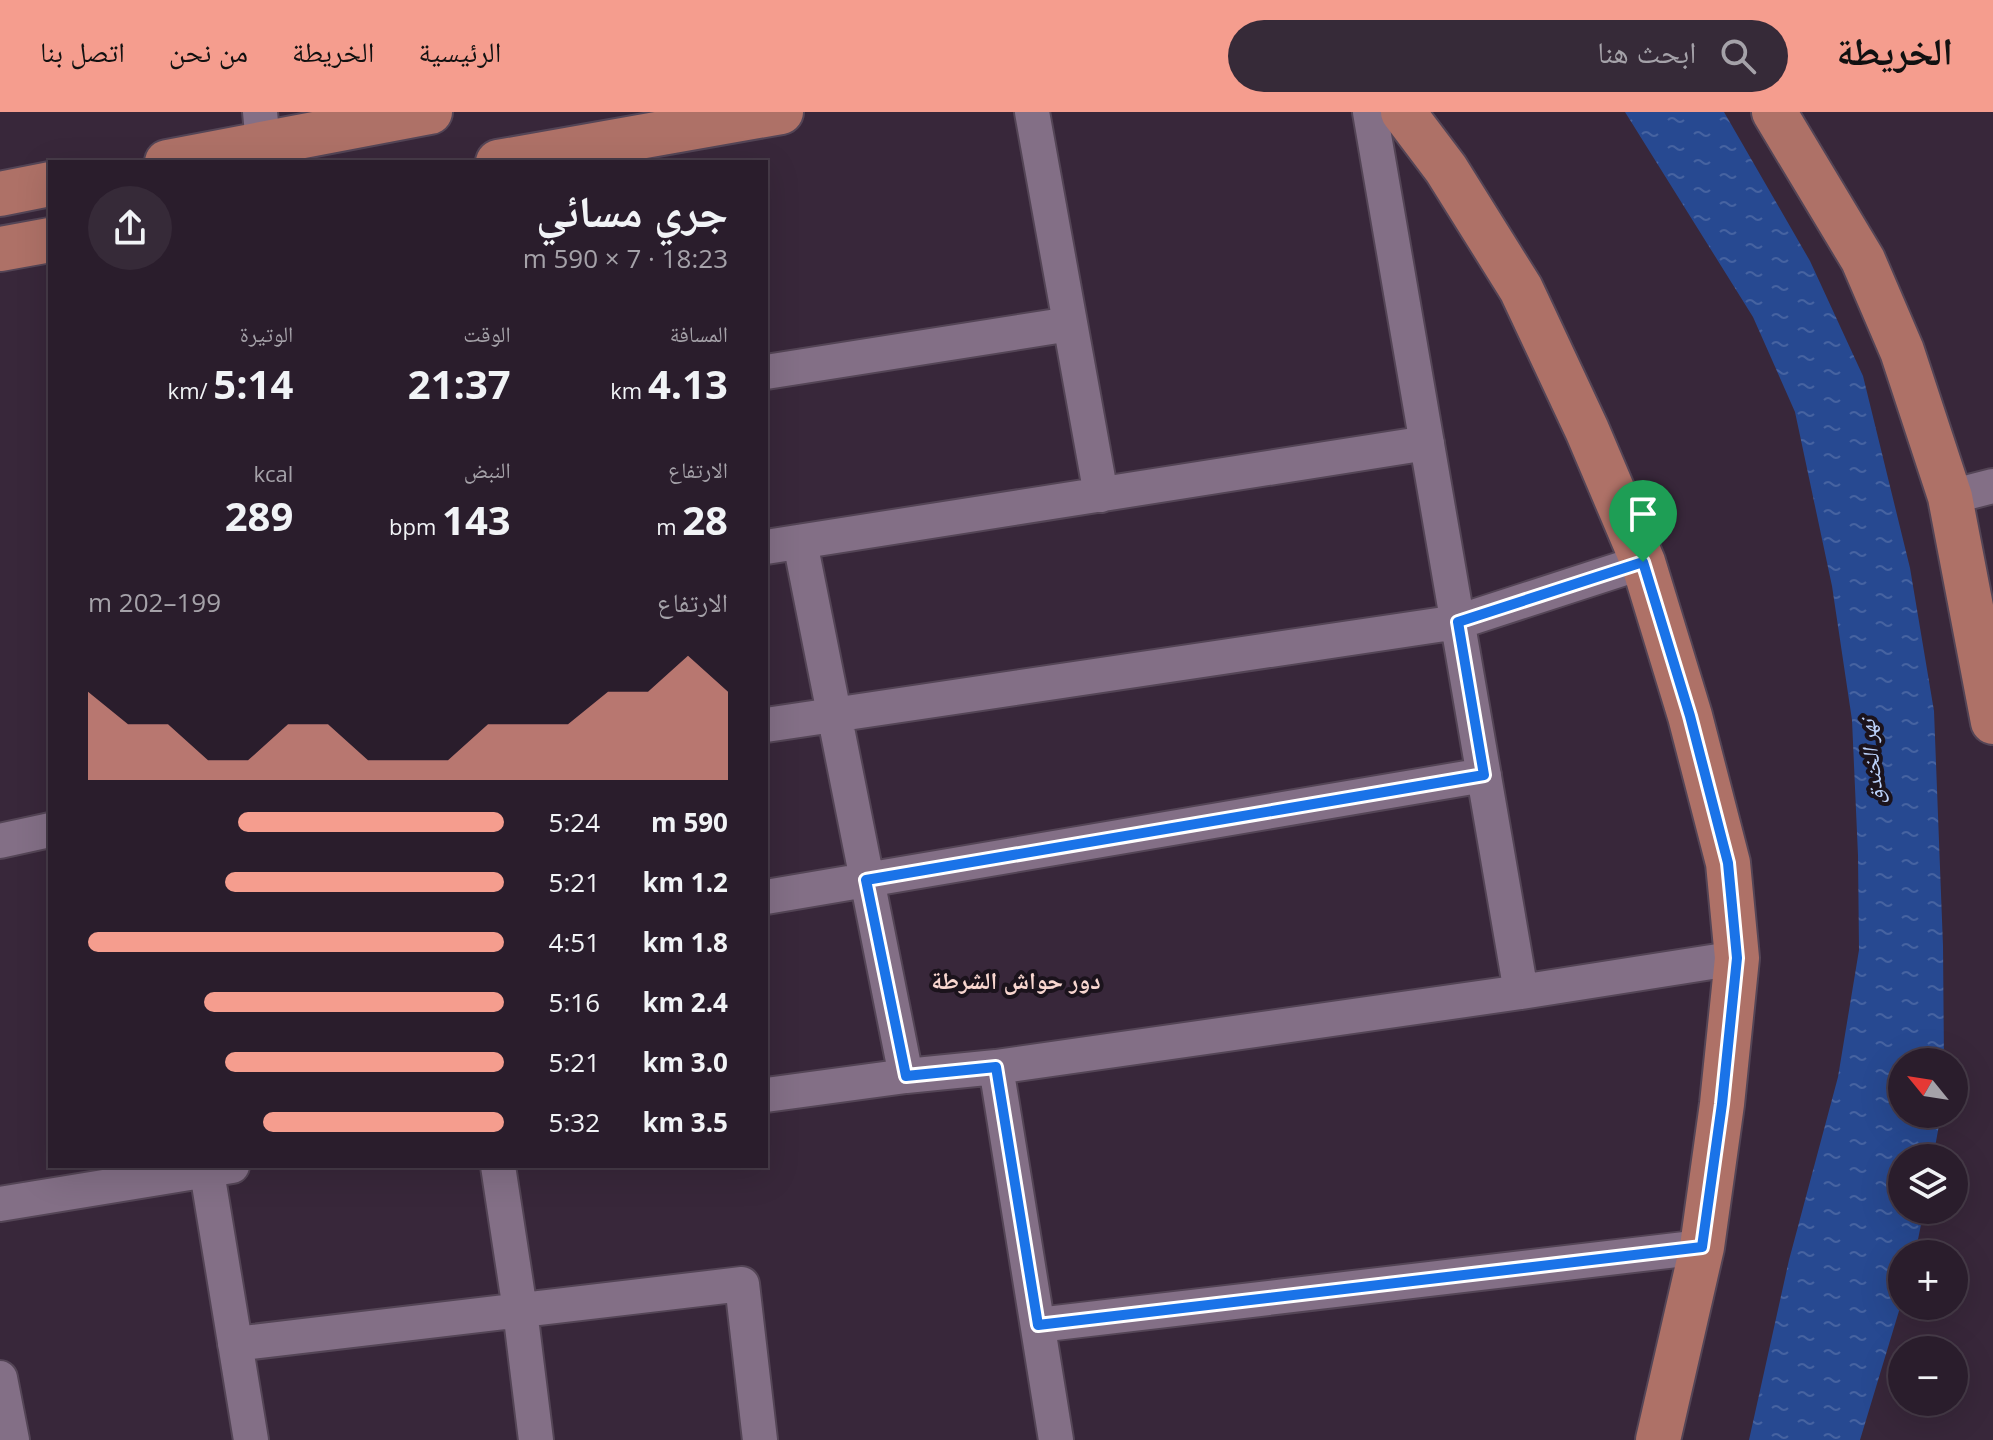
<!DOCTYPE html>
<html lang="ar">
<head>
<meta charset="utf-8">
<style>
	body { margin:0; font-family:"Open Sans","Noto Naskh Arabic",sans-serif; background:#362a38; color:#f1f3f6; direction:rtl; height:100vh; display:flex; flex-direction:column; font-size:30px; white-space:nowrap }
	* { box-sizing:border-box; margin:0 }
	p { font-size:26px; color:#a5a2a9 }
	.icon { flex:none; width:44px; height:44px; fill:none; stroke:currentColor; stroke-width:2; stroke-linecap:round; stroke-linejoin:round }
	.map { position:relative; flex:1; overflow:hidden; direction:ltr }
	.side { position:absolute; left:48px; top:48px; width:720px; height:1008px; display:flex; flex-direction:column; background:#2a1d2c; border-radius:0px; box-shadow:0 8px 32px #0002,0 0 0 2px #463b48; direction:rtl }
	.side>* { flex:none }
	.needle { width:52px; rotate:300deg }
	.controls { position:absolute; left:1888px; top:936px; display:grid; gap:16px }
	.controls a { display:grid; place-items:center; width:80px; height:80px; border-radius:50%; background:#2a1d2c; box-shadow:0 8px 32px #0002,0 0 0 2px #463b48; font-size:40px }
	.pin { position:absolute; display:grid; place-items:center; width:68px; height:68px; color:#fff; margin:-82px -34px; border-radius:50% 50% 50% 0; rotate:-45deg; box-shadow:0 0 8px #0007 }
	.pin .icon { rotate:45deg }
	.round { display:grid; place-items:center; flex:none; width:84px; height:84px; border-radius:42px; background:#362a38 }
	.head { display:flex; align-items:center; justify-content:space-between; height:136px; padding:0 40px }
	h1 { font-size:44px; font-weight:700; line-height:60px }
	.metrics { display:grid; grid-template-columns:repeat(3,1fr); gap:12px; height:136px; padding:8px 40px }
	.metrics div { display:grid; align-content:center }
	.metrics b { font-size:40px; font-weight:700 }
	.metrics small { font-size:22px; font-weight:400 }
	.metrics p { font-size:22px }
	.chart { height:224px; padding:16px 40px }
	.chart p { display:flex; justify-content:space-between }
	.chart svg { width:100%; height:144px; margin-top:8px; fill:#f59d8e; opacity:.7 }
	ul { padding:0 40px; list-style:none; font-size:26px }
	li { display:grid; grid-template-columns:128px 96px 1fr; align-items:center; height:60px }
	li i { height:20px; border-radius:10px; background:#f59d8e }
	header { display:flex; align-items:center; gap:48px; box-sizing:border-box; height:112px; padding:0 40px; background:#f59d8e; color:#111 }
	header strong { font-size:38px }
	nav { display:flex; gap:44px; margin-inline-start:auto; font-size:28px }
	.search { width:560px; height:72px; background:#362a38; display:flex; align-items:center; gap:20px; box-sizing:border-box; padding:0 28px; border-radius:44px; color:#a5a2a9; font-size:30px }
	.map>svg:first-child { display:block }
</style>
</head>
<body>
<header>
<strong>الخريطة</strong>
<div class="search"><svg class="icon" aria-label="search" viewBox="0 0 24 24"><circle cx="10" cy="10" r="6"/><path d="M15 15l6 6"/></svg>ابحث هنا</div>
<nav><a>الرئيسية</a><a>الخريطة</a><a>من نحن</a><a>اتصل بنا</a></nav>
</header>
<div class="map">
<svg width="1993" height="1328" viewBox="0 0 1993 1328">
	<defs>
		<pattern id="water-ripples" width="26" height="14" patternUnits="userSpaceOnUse" patternTransform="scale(2)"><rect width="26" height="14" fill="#274991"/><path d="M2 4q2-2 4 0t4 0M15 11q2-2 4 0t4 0" fill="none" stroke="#4663a1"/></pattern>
	</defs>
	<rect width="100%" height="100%" fill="#38273a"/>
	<path fill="url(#water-ripples)" d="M 1625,0 L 1724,0 L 1810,149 L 1863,264 L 1910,456 L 1934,599 L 1943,834 L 1944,950 L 1902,950 L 1902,1002 L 1941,1002 L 1933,1046 L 1902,1046 L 1902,1098 L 1924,1098 L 1915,1142 L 1902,1142 L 1902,1189 L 1860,1328 L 1749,1328 L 1789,1148 L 1838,965 L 1859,838 L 1858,743 L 1852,608 L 1832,474 L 1795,300 L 1753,205 Z"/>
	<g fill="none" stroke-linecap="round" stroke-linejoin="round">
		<g stroke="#544556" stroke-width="38">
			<path id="minor" d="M 260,0 L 263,32
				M 1032,0 L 1101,383
				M 1370,0 L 1521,880
				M 766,260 L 1070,212
				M 1950,385 L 1993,374
				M 800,430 L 906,964
				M 766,435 L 1427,331
				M 766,613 L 1458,510 L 1643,450
				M 0,729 L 50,718
				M 766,785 L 1484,663
				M 996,955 L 1056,1328
				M 766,983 L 906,964 L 996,955 L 1521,880 L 1737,846
				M 206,1054 L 251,1328
				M 498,1054 L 520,1198 L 536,1328
				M 0,1092 L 232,1054
				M 1038,1213 L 1702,1135
				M 235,1232 L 742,1172 L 760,1328
				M 0,1266 L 12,1328"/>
		</g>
		<g stroke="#544556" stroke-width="48">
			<path id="major" d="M 1403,0 L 1446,57 L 1521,177 L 1587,318 L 1643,450 L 1690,604 L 1728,751 L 1737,846 L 1722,992 L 1702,1135 L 1658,1328
				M 1774,0 L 1863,148 L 1902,239 L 1950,385 L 1993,610
				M 167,50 L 430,0
				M 498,50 L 781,0
				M 0,82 L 50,72
				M 0,137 L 50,128"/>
		</g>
		<use href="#minor" stroke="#836f86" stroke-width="34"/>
		<use href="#major" stroke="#ae7167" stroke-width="44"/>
	</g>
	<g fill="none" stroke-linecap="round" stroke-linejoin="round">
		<g stroke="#fff" stroke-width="16">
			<path id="route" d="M 1643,450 L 1690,604 L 1728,751 L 1737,846 L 1722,992 L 1702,1135 L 1038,1213 L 996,955 L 906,964 L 866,768 L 1484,663 L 1458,510 Z"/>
		</g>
		<use href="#route" stroke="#1a73e8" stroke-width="10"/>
	</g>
	<g text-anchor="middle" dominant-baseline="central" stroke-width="8" stroke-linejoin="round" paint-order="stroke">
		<g font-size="22" font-style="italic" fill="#bdd3fc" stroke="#1b131c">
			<text transform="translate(1870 650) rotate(-96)">نهر الخندق</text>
		</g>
		<g font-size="24" font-weight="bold" fill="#f8d6cf" stroke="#1b131c">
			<text x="1016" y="867">دور حواش الشرطة</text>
		</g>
	</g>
</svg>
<div class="controls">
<a><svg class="needle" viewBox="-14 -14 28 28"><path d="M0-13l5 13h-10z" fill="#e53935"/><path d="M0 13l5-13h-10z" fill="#a5a2a9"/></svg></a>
<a><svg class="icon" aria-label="layers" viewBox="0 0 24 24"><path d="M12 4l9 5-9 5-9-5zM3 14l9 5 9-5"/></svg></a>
<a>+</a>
<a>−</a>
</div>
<div class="pin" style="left:1643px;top:450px;background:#1e9e55"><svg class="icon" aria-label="arrive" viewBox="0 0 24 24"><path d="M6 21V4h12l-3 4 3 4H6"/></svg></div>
<section class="side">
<div class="head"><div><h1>جري مسائي</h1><p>18:23 · 7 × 590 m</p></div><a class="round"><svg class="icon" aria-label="share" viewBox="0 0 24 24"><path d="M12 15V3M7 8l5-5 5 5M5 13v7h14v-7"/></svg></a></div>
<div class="metrics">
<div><p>المسافة</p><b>4.13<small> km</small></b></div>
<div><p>الوقت</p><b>21:37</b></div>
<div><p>الوتيرة</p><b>5:14<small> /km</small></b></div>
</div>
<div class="metrics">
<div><p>الارتفاع</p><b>28<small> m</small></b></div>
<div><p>النبض</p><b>143<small> bpm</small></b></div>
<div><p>kcal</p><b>289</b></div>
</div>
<div class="chart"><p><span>الارتفاع</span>199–202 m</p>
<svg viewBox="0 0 160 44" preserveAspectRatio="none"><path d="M0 44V17L10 27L20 27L30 38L40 38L50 27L60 27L70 38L80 38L90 38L100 27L110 27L120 27L130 17L140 17L150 6L160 17V44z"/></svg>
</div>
<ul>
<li><b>590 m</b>5:24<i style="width:64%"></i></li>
<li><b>1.2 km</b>5:21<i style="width:67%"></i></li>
<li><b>1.8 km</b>4:51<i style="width:100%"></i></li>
<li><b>2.4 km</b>5:16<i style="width:72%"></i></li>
<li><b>3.0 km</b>5:21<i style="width:67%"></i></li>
<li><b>3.5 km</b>5:32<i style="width:58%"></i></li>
</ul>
</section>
</div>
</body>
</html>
